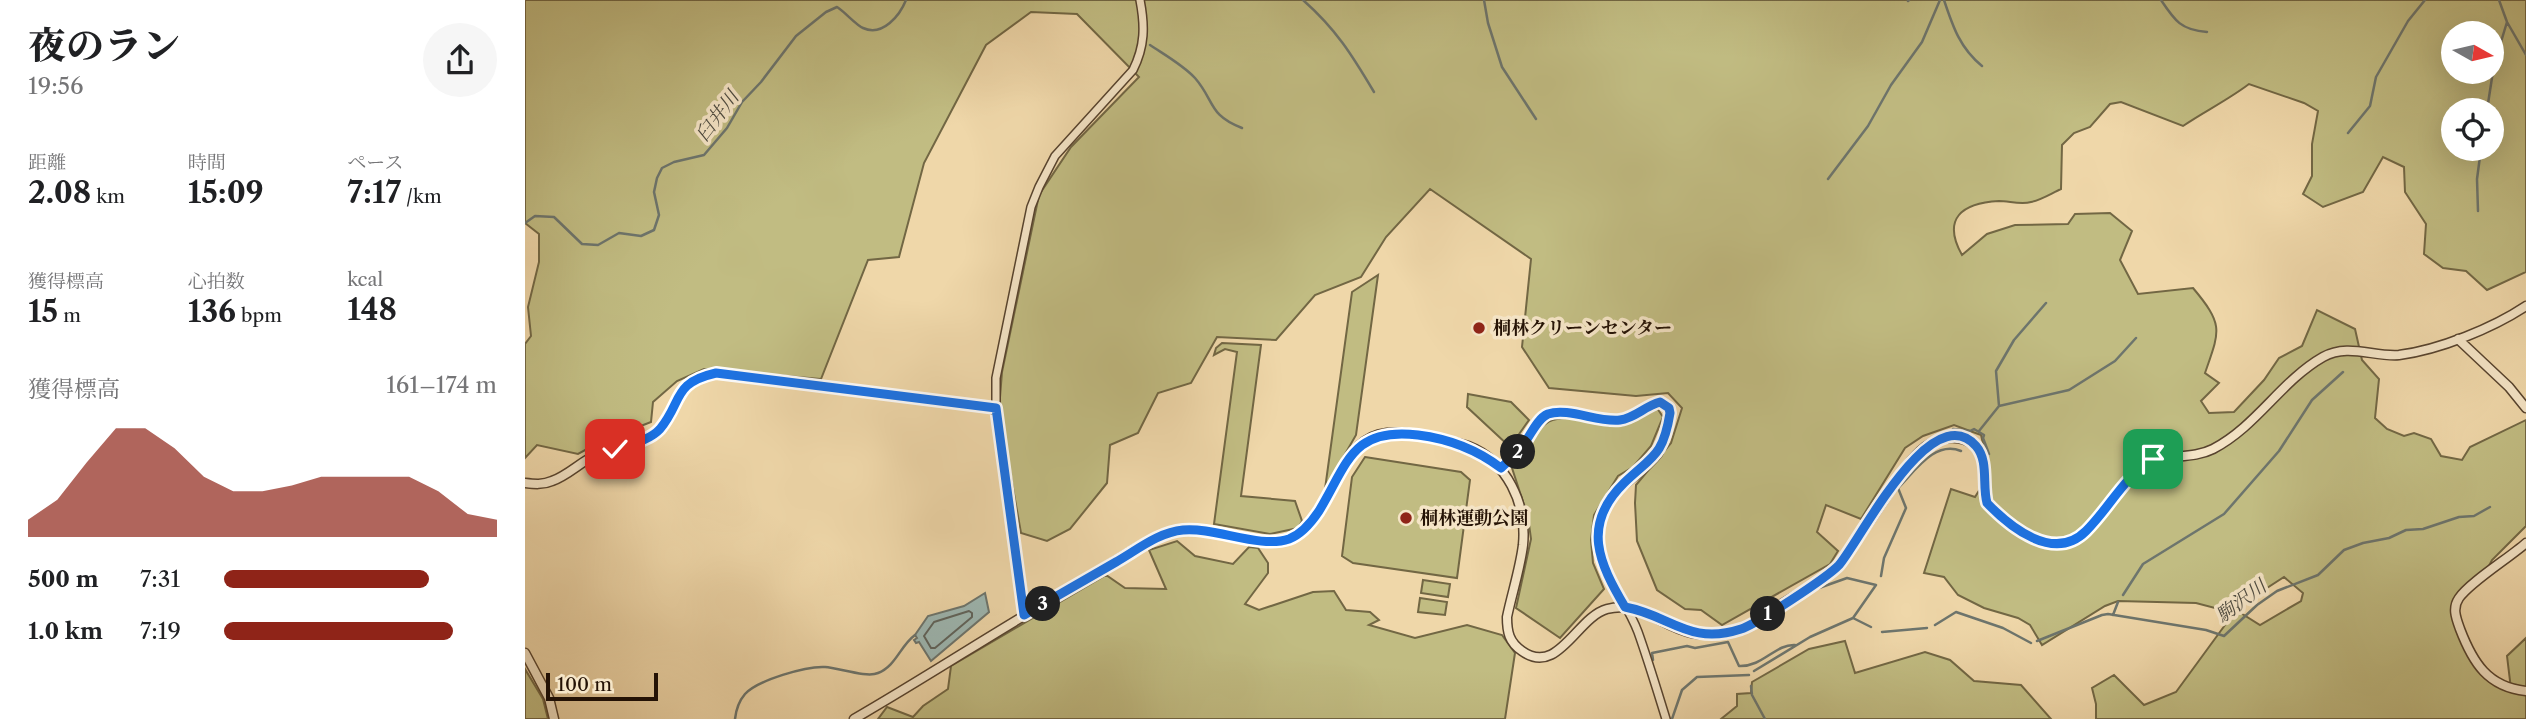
<!DOCTYPE html>
<html lang="ja">
<head>
<meta charset="utf-8">
<style>
	body { margin:0; font-family:"Libre Caslon Text","Noto Serif JP",serif; background:#f6f6f6; color:#202124; height:100vh; display:flex; flex-direction:column; font-size:26px; white-space:nowrap }
	* { box-sizing:border-box; margin:0 }
	p { font-size:23px; color:#757577 }
	.icon { flex:none; width:38px; height:38px; fill:none; stroke:currentColor; stroke-width:2; stroke-linecap:round; stroke-linejoin:round }
	.map { position:relative; flex:1; overflow:hidden }
	.sheet { display:flex; flex-direction:column; background:#fff; width:525px }
	.sheet>* { flex:none }
	.needle { width:46px; rotate:98deg }
	.buttons { position:absolute; left:1916px; top:21px; display:grid; gap:14px }
	.buttons a { display:grid; place-items:center; width:63px; height:63px; border-radius:50%; background:#fff; box-shadow:0 7px 28px #0002; font-size:35px }
	.scale { position:absolute; left:21px; bottom:18px; width:112px; box-sizing:border-box; padding-left:7px; border:4px solid #241205; border-top:0; font-size:19px; line-height:24px; white-space:nowrap; color:#241205; -webkit-text-stroke:5px #f5e5c7; paint-order:stroke }
	.pin { position:absolute; display:grid; place-items:center; width:60px; height:60px; color:#fff; margin:-30px; border-radius:14px; box-shadow:0 4px 10px #0006 }
	.km { position:absolute; width:35px; height:35px; margin:-18px; border-radius:50%; background:#222; color:#fff; font-size:19px; line-height:35px; text-align:center }
	.round { display:grid; place-items:center; flex:none; width:74px; height:74px; border-radius:37px; background:#f6f6f6 }
	.overview { display:flex; align-items:center; justify-content:space-between; height:119px; padding:0 28px }
	h1 { font-size:38px; font-weight:800; line-height:52px }
	.stats { display:grid; grid-template-columns:repeat(3,1fr); gap:10px; height:119px; padding:7px 28px }
	.stats div { display:grid; align-content:center }
	.stats b { font-size:30px; font-weight:800 }
	.stats small { font-size:19px; font-weight:400 }
	.stats p { font-size:19px }
	.chart { height:196px; padding:14px 28px }
	.chart p { display:flex; justify-content:space-between }
	.chart svg { width:100%; height:126px; margin-top:7px; fill:#8f2418; opacity:.7 }
	ul { padding:0 28px; list-style:none; font-size:23px }
	li { display:grid; grid-template-columns:112px 84px 1fr; align-items:center; height:52px }
	li i { height:18px; border-radius:9px; background:#8f2418 }
	main { display:flex; flex:1; min-height:0 }
	.map>svg:first-child { display:block }
</style>
</head>
<body>
<main>
<section class="sheet">
<div class="overview"><div><h1>夜のラン</h1><p>19:56</p></div><a class="round"><svg class="icon" aria-label="share" viewBox="0 0 24 24"><path d="M12 15V3M7 8l5-5 5 5M5 13v7h14v-7"/></svg></a></div>
<div class="stats">
<div><p>距離</p><b>2.08<small> km</small></b></div>
<div><p>時間</p><b>15:09</b></div>
<div><p>ペース</p><b>7:17<small> /km</small></b></div>
</div>
<div class="stats">
<div><p>獲得標高</p><b>15<small> m</small></b></div>
<div><p>心拍数</p><b>136<small> bpm</small></b></div>
<div><p>kcal</p><b>148</b></div>
</div>
<div class="chart"><p><span>獲得標高</span>161–174 m</p>
<svg viewBox="0 0 160 44" preserveAspectRatio="none"><path d="M0 44V38L10 31L20 18L30 6L40 6L50 13L60 23L70 28L80 28L90 26L100 23L110 23L120 23L130 23L140 28L150 36L160 38V44z"/></svg>
</div>
<ul>
<li><b>500 m</b>7:31<i style="width:75%"></i></li>
<li><b>1.0 km</b>7:19<i style="width:84%"></i></li>
</ul>
</section>
<div class="map">
<svg width="2001" height="719" viewBox="0 0 2001 719">
	<rect width="100%" height="100%" fill="#efd7a9"/>
	<filter id="stains"><feTurbulence type="fractalNoise" baseFrequency=".00286" numOctaves="4"/><feColorMatrix values="0 0 0 0 .2 0 0 0 0 .09 0 0 0 0 .02 0 0 0 .5 -.17"/></filter>
	<radialGradient id="worn" r=".72"><stop offset=".6" stop-color="#630" stop-opacity="0"/><stop offset="1" stop-color="#630" stop-opacity=".3"/></radialGradient>
	<path fill="#c1bc82" stroke="#726744" stroke-width="2" fill-rule="evenodd" d="M 0,0 L 2001,0 L 2001,272 L 1962,290 L 1941,271 L 1918,268 L 1899,254 L 1901,224 L 1880,192 L 1879,167 L 1858,157 L 1838,192 L 1798,207 L 1778,194 L 1787,176 L 1787,144 L 1793,111 L 1779,103 L 1724,84 C 1703,100 1680,111 1658,126 L 1596,102 L 1585,104 L 1565,127 L 1549,133 L 1537,145 L 1536,189 C 1527,193 1516,200 1506,202 C 1496,205 1484,201 1474,201 C 1436,203 1417,219 1437,255 L 1462,234 L 1490,225 L 1543,224 L 1550,214 L 1585,213 L 1607,231 L 1595,260 L 1613,294 L 1668,288 C 1699,325 1695,330 1680,373 L 1694,383 L 1676,401 L 1684,413 L 1709,412 L 1739,380 L 1754,358 L 1777,346 L 1792,310 L 1830,329 L 1837,360 L 1854,379 L 1850,418 L 1862,429 L 1879,436 L 1889,433 L 1906,439 L 1916,456 L 1937,460 L 1945,447 L 2001,420 L 2001,526 L 1967,560 L 1958,577 L 1949,584 L 1930,608 L 1951,665 L 1986,689 L 1982,656 L 2001,638 L 2001,719 L 1571,719 L 1571,704 L 1567,688 L 1589,675 L 1619,705 L 1651,692 L 1711,610 L 1735,625 L 1776,601 L 1778,593 L 1759,577 L 1705,612 L 1671,603 L 1593,601 L 1580,606 L 1517,645 L 1505,625 L 1493,618 L 1459,608 L 1433,595 L 1419,577 L 1399,573 L 1426,489 L 1450,497 L 1465,473 L 1456,435 L 1429,425 L 1398,436 L 1380,448 L 1336,519 L 1301,505 L 1292,532 L 1313,551 L 1305,564 L 1197,625 L 1176,610 L 1160,609 L 1132,590 L 1112,541 L 1110,503 L 1111,485 L 1146,443 L 1157,408 L 1143,393 L 1111,396 L 1024,388 L 997,347 L 1006,259 L 905,189 L 861,237 L 836,277 L 790,295 L 751,340 L 692,337 L 666,383 L 633,393 L 613,433 L 585,445 L 582,483 L 545,529 L 522,541 L 496,533 L 474,410 L 477,372 L 514,195 L 546,147 L 614,77 L 552,14 L 506,12 L 461,45 L 399,163 L 374,257 L 343,260 L 296,379 L 179,369 L 152,381 L 128,402 L 126,422 L 75,442 L 53,454 L 12,445 L 0,458 L 0,344 L 6,336 L 3,307 L 14,262 L 14,234 L 0,223 ZM 1928,33 L 1967,33 L 1967,72 L 1928,72 ZM 1928,110 L 1967,110 L 1967,149 L 1928,149 Z
		M 853,275 L 831,435 L 800,489 L 827,292 Z
		M 697,343 L 736,345 L 716,496 L 770,501 L 777,521 L 773,528 L 745,534 L 689,524 L 712,352 L 700,349 L 689,355 L 691,348 Z
		M 943,394 L 986,402 L 1004,420 L 985,447 L 942,407 Z
		M 1132,408 L 1138,417 L 1126,446 L 1108,467 L 1093,476 L 1069,515 L 1066,540 L 1068,563 L 1079,589 L 1035,638 L 991,608 L 1006,539 L 1003,517 L 987,468 C 1017,437 1008,410 1061,420 C 1072,422 1082,427 1093,426 C 1109,425 1117,410 1132,408 Z
		M 840,457 L 936,472 L 945,480 L 932,578 L 828,563 L 817,556 L 827,477 Z
		M 652,541 L 670,556 L 708,564 L 724,547 L 733,548 L 743,563 L 743,573 L 720,604 L 734,610 L 788,592 L 809,591 L 821,610 L 845,612 L 854,620 L 844,625 L 890,638 L 942,625 L 977,635 L 990,653 L 980,719 L 353,719 L 362,707 L 388,717 L 398,706 L 423,689 L 426,666 L 581,575 L 600,588 L 641,589 L 624,550 Z
		M 898,580 L 925,584 L 923,597 L 896,593 Z
		M 895,598 L 922,602 L 920,615 L 893,612 Z
		M 1320,641 L 1330,673 L 1400,652 L 1425,660 L 1449,681 L 1496,685 L 1526,719 L 1196,719 L 1212,706 L 1212,694 L 1226,693 L 1227,682 L 1284,649 Z
		M 0,669 L 18,699 L 23,719 L 0,719 Z"/>
	<path fill="#9db7b2" stroke="#6d756d" stroke-width="2" d="M 460,593 L 464,612 L 406,661 L 394,642 L 391,643 L 389,640 L 392,638 L 390,635 L 403,616 L 439,606 Z"/>
	<g fill="none" stroke-linecap="round" stroke-linejoin="round">
		<path stroke="#60645c" stroke-width="2" d="M 444,611 L 447,613 L 447,617 L 410,648 L 406,648 L 399,636 L 409,622 Z"/>
		<path stroke="#6d756d" stroke-width="2.5" d="M 778,0 C 811,29 827,55 849,92
			M 959,0 L 963,23 L 977,67 L 1011,119
			M 1419,0 C 1428,27 1435,48 1457,66
			M 1636,0 C 1650,21 1656,30 1682,32
			M 1974,0 L 1982,22 L 2001,55
			M 1383,1 L 1384,0
			M 625,45 C 640,55 658,65 670,78 C 690,101 683,115 717,128
			M 1962,110 L 1969,65 L 1982,22
			M 1823,133 L 1845,106 L 1851,77 L 1883,21 L 1900,0
			M 1303,179 L 1343,126 L 1366,85 L 1397,42 L 1415,0
			M 1953,211 L 1952,179 L 1956,149
			M 0,223 L 10,216 L 29,217 L 57,244 L 73,245 L 94,233 L 116,236 L 129,230 L 134,215 L 129,192 L 132,178 L 137,168 L 149,162 L 179,155 L 202,128 L 217,102 L 236,82 L 271,36 L 301,12 L 312,7 C 320,12 331,25 338,28 C 358,37 375,15 381,0
			M 1474,406 L 1471,371 L 1489,340 L 1521,303
			M 1428,429 L 1445,431 L 1449,429 L 1459,435 L 1458,438 L 1464,454
			M 1454,431 L 1474,406 L 1544,390 L 1590,361 L 1611,338
			M 1356,576 L 1359,558 L 1381,508 L 1373,488 C 1390,471 1410,440 1436,451
			M 1294,588 L 1322,578 L 1351,585 L 1328,618
			M 1598,595 L 1618,564 L 1699,514 L 1754,451 L 1787,400 L 1818,372
			M 1588,615 L 1593,602
			M 1410,625 L 1431,612 L 1478,628 L 1506,643
			M 1357,632 L 1402,628
			M 1512,641 L 1577,615 L 1583,614 L 1681,630 L 1699,636 L 1732,605 L 1752,591 L 1793,575 L 1819,550 L 1838,543 L 1864,538 L 1881,530 L 1898,529 L 1934,517 L 1949,516 L 1965,507
			M 1128,660 L 1127,653 L 1162,646 L 1170,648 L 1203,642 L 1214,666 C 1238,667 1250,644 1270,645
			M 1229,671 L 1285,637 L 1328,618 L 1346,627
			M 1226,686 L 1227,695 L 1240,719
			M 210,719 C 211,710 214,701 220,694 C 233,680 281,666 300,667 C 314,668 342,678 353,673 C 371,666 375,646 390,635
			M 1147,719 L 1157,690 L 1172,677 L 1224,675"/>
		<g stroke="#57432e" stroke-width="10">
			<path id="minor" d="M 471,408 L 471,378 L 506,207 L 514,187 L 530,156 L 608,70 C 620,46 620,26 615,0
				M 976,468 C 983,461 991,456 996,449 C 1004,439 1012,419 1023,414 C 1042,407 1075,423 1095,420 C 1110,418 1120,406 1135,402 L 1144,408 C 1146,415 1144,421 1142,429 C 1139,437 1138,447 1133,454 C 1114,479 1081,489 1075,522 C 1066,566 1099,594 1113,632 C 1123,660 1132,690 1141,719"/>
		</g>
		<g stroke="#57432e" stroke-width="11">
			<path id="tertiary" d="M 1933,339 L 1984,387 L 2001,408
				M 0,483 C 9,484 18,485 27,481 C 44,475 56,461 73,454 C 92,446 117,446 133,431 C 160,406 141,384 191,373 L 471,408 L 499,615
				M 2001,543 C 1984,558 1945,582 1934,598 C 1927,608 1931,618 1935,629 C 1948,663 1963,687 2001,691
				M 0,653 L 24,698 L 29,719
				M 329,719 C 407,674 482,624 560,580 C 584,566 618,541 643,533 C 682,520 729,551 763,539 C 803,526 808,464 840,441 C 858,428 886,433 907,437 C 918,440 931,442 943,446 C 982,461 1002,504 998,545 C 995,569 987,593 982,617 C 982,632 984,642 997,651 C 1033,677 1052,617 1082,609 C 1115,600 1137,627 1167,633 C 1181,636 1199,633 1212,630 C 1229,626 1244,613 1257,604 C 1276,592 1302,580 1315,563 C 1334,539 1350,512 1367,488 C 1376,474 1387,457 1400,447 C 1420,433 1450,433 1458,461 C 1461,473 1457,488 1461,500 C 1467,514 1502,539 1517,542 C 1523,544 1531,543 1537,543 C 1567,540 1589,492 1609,472 C 1631,450 1662,462 1688,449 C 1732,426 1756,381 1798,357 C 1823,343 1848,357 1874,355 C 1914,350 1968,328 2001,306"/>
		</g>
		<use href="#minor" stroke="#f5e5c7" stroke-width="7"/>
		<use href="#tertiary" stroke="#f5e5c7" stroke-width="8"/>
	</g>
	<g fill="none" stroke-linecap="round" stroke-linejoin="round">
		<g stroke="#fff" stroke-width="14">
			<path id="route" d="M 90,449 C 105,444 124,441 135,429 C 158,401 147,383 191,373 L 471,408 L 499,615 C 530,597 560,580 591,562 C 612,550 634,532 658,530 C 690,527 735,549 764,539 C 777,534 786,523 794,511 C 823,463 827,427 893,435 C 925,439 951,449 976,468 C 983,461 990,456 996,448 C 1004,439 1011,419 1023,414 C 1043,407 1074,423 1095,420 C 1110,418 1120,406 1135,402 L 1144,408 L 1145,413 C 1138,457 1127,456 1099,483 C 1056,525 1074,563 1100,607 C 1145,615 1164,646 1216,629 C 1230,625 1303,577 1314,565 C 1335,541 1406,396 1451,446 C 1464,461 1457,485 1462,503 C 1485,527 1529,563 1561,531 C 1585,507 1599,477 1628,459"/>
		</g>
		<use href="#route" stroke="#1a73e8" stroke-width="9"/>
	</g>
	<g fill="#8f2418" stroke="#f5e5c7" stroke-width="2.5">
		<circle cx="954" cy="328" r="7"/>
		<circle cx="881" cy="518" r="7"/>
	</g>
	<g text-anchor="middle" dominant-baseline="central" stroke-width="7" stroke-linejoin="round" paint-order="stroke">
		<g font-size="18" font-weight="bold" fill="#241205" stroke="#f5e5c7" text-anchor="start">
			<text x="968" y="328">桐林クリーンセンター</text>
			<text x="895" y="518">桐林運動公園</text>
		</g>
		<g font-size="19" font-style="italic" fill="#4e4c42" stroke="#f5e5c7">
			<text transform="translate(192 116) rotate(-53)">臼井川</text>
			<text transform="translate(1716 601) rotate(-37)">駒沢川</text>
		</g>
	</g>
	<rect width="100%" height="100%" filter="url(#stains)"/>
	<rect width="100%" height="100%" fill="url(#worn)"/>
</svg>
<div class="buttons">
<a><svg class="needle" viewBox="-14 -14 28 28"><path d="M0-13l5 13h-10z" fill="#e53935"/><path d="M0 13l5-13h-10z" fill="#757577"/></svg></a>
<a><svg class="icon" aria-label="locate" viewBox="0 0 24 24"><circle cx="12" cy="12" r="6"/><path d="M12 2v4M12 18v4M2 12h4M18 12h4"/></svg></a>
</div>
<div class="scale">100 m</div>
<div class="pin" style="left:1628px;top:459px;background:#1e9e55"><svg class="icon" aria-label="arrive" viewBox="0 0 24 24"><path d="M6 21V4h12l-3 4 3 4H6"/></svg></div>
<div class="pin" style="left:90px;top:449px;background:#d93025"><svg class="icon" aria-label="check" viewBox="0 0 24 24"><path d="M5 12l5 5 9-10"/></svg></div>
<b class="km" style="left:1243px;top:614px">1</b>
<b class="km" style="left:993px;top:452px">2</b>
<b class="km" style="left:518px;top:604px">3</b>
</div>
</main>
</body>
</html>
